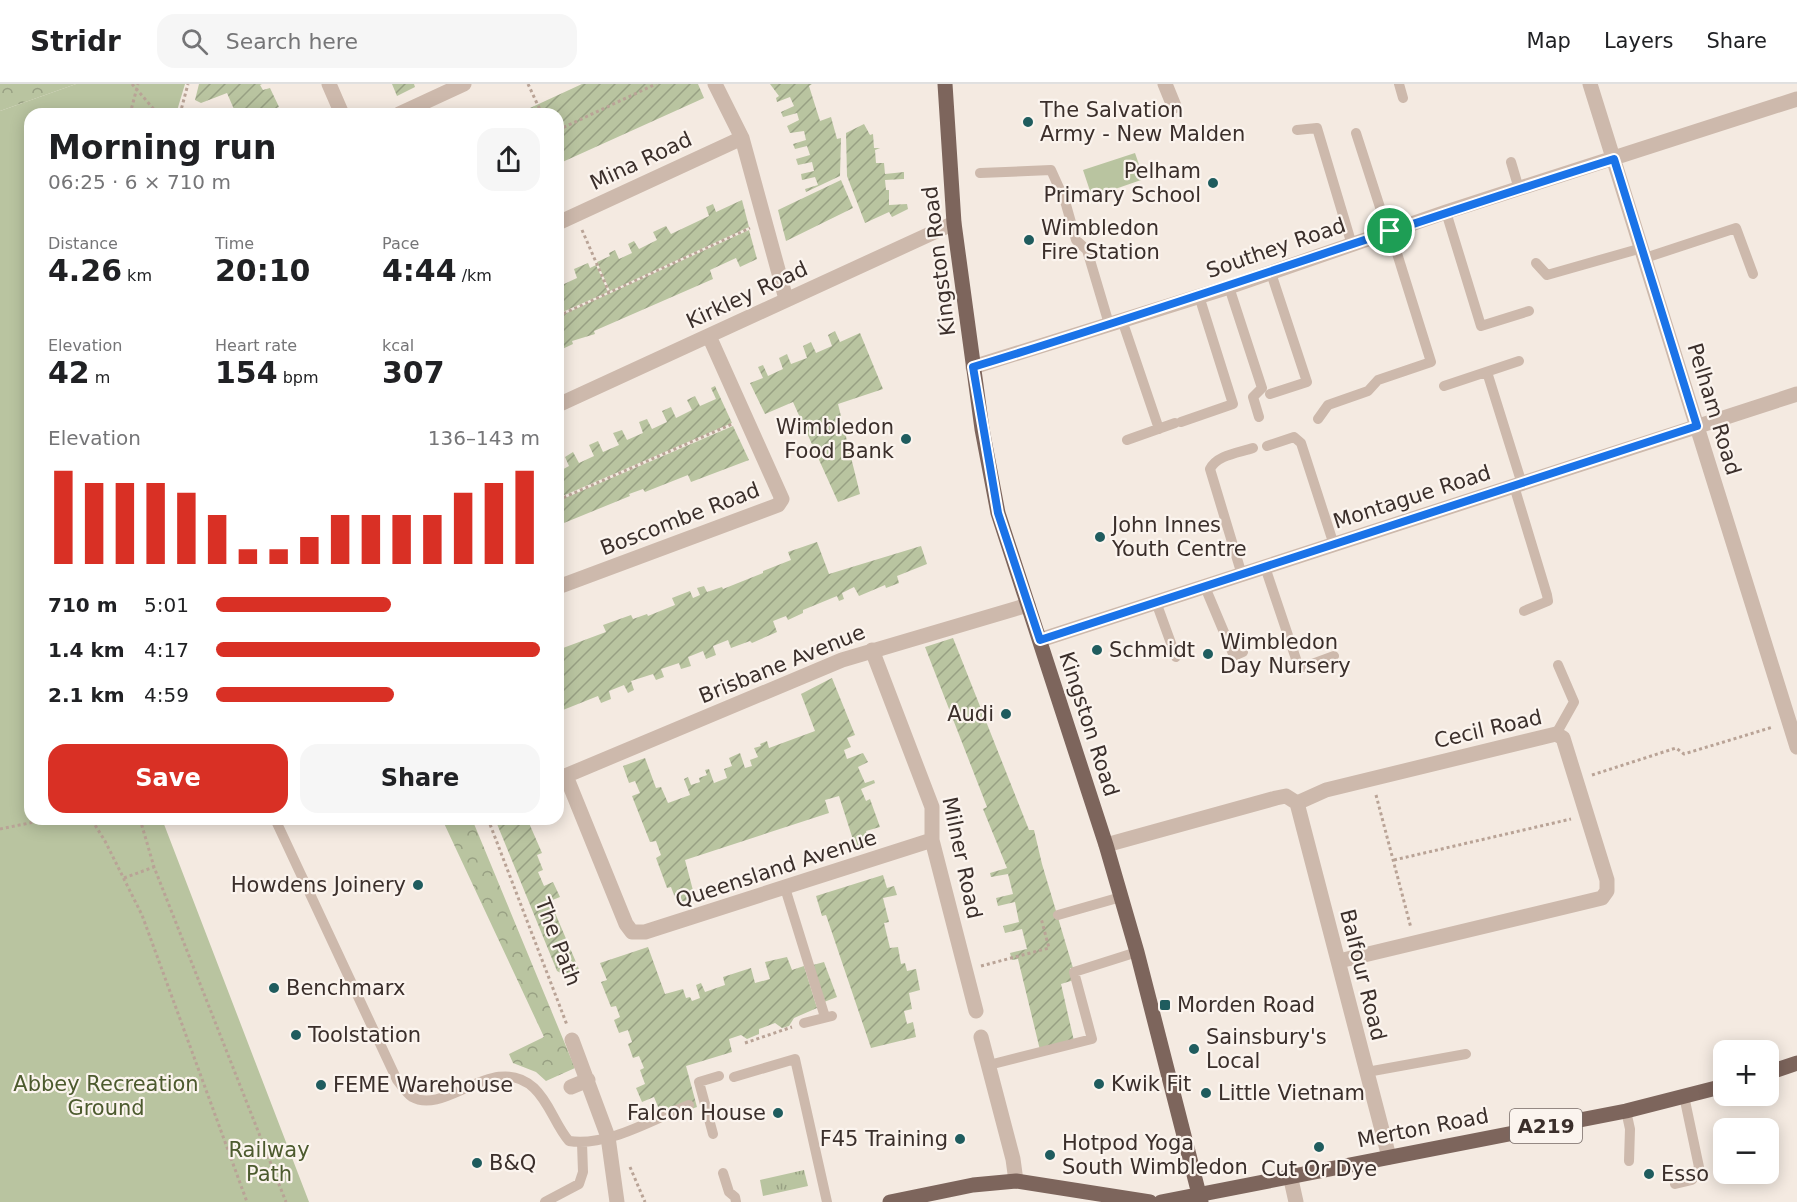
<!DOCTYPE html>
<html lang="en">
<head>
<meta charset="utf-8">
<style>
	body { margin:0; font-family:"DejaVu Sans",sans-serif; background:#f6f6f6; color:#202124; height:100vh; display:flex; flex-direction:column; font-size:22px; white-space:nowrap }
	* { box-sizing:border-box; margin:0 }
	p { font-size:20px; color:#757577 }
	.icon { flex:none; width:33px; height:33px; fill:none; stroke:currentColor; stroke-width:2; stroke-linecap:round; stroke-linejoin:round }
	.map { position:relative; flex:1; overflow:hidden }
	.details { position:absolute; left:24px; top:24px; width:540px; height:717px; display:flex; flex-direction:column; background:#fff; border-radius:18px; box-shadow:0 3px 15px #0003 }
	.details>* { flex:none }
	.fabs { position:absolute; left:1713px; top:956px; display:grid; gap:12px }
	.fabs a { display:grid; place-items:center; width:66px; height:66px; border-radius:12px; background:#fff; box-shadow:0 3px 15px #0003; font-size:30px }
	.pin { position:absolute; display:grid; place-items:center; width:51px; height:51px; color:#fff; margin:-26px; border:3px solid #fff; border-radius:50%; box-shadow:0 2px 6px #0007 }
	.round { display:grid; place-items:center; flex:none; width:63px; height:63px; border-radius:18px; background:#f6f6f6 }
	.summary { display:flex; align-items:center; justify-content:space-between; height:102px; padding:0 24px }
	h1 { font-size:33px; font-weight:800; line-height:45px }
	.figures { display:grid; grid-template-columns:repeat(3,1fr); gap:9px; height:102px; padding:6px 24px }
	.figures div { display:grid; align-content:center }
	.figures b { font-size:30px; font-weight:800 }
	.figures small { font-size:16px; font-weight:400 }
	.figures p { font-size:16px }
	.chart { height:168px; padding:12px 24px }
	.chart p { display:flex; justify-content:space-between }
	.chart svg { width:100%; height:108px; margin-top:6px; stroke:#d93025; stroke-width:6 }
	.cta { display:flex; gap:12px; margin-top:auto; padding:12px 24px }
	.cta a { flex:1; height:69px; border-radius:18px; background:#d93025; color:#fff; font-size:24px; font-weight:800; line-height:69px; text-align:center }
	.cta a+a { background:#f6f6f6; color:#202124 }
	ul { padding:0 24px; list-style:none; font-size:20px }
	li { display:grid; grid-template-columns:96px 72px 1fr; align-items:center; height:45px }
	li i { height:15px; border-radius:8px; background:#d93025 }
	header { display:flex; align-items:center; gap:36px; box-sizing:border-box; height:84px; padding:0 30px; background:#fff; border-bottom:2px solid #e0e0e0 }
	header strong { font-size:28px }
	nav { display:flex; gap:33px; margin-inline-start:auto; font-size:21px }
	.search { width:420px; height:54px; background:#f6f6f6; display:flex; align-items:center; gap:15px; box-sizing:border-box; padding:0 21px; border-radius:18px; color:#757577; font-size:22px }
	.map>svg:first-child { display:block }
</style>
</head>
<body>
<header>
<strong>Stridr</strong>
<div class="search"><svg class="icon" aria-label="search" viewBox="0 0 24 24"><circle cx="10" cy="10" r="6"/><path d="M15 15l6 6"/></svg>Search here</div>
<nav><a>Map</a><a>Layers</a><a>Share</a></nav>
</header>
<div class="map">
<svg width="1797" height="1118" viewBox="0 0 1797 1118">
	<defs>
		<pattern id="grass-tufts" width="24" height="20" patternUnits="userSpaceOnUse" patternTransform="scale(1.5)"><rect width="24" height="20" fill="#b9c4a0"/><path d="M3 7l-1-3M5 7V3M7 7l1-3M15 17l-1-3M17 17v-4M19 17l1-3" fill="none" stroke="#98a083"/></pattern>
		<pattern id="forest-crowns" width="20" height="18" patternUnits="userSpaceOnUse" patternTransform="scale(1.5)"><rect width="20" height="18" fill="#b9c4a0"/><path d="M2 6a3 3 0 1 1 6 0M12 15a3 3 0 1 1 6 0" fill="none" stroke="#98a083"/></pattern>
		<pattern id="garden-furrows" width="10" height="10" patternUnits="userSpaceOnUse" patternTransform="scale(1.5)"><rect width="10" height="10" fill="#b9c4a0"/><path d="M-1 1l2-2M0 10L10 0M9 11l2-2" fill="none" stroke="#98a083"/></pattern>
	</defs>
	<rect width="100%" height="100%" fill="#f4eae1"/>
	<path fill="url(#grass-tufts)" d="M 804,1086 L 808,1102 L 763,1112 L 760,1096 Z"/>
	<path fill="url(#forest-crowns)" d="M 0,0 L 76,0 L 0,27 Z
		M 442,735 L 472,735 L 575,984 L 546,997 L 536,988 L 513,979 L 509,970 L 544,953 Z"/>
	<path fill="#b9c4a0" d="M 76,0 L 185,0 L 176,30 L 30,30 L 30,735 L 162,735 L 309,1118 L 0,1118 L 0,27 Z
		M 1135,69 L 1144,95 L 1092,113 L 1083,86 Z"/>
	<path fill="url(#garden-furrows)" d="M 199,0 L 262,0 L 260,1 L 263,6 L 270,4 L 279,23 L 272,26 L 273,30 L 236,30 L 227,9 L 201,19 L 195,16 Z
		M 392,0 L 414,0 L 415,3 L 397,12 Z
		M 582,0 L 698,0 L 704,14 L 558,80 L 558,30 L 517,30 Z
		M 770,0 L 812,0 L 809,2 L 820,37 L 831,33 L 837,55 L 841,54 L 840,92 L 806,108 L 805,105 L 818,101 L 815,93 L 802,96 L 801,90 L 814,87 L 812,78 L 798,81 L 796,75 L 810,71 L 807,62 L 795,65 L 793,60 L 806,56 L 804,47 L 790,49 L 787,42 L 799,36 L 797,29 L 783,33 L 781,28 L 794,22 L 790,13 L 777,18 L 776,14 L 779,12 Z
		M 864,40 L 870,51 L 873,50 L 874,64 L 880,64 L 875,66 L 876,79 L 884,79 L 885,90 L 904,88 L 904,95 L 885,96 L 886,106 L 889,106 L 889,121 L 907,120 L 908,125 L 892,133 L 889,128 L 865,139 L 847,92 L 846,49 Z
		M 841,96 L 853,124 L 786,157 L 778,126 Z
		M 742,116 L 749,143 L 610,207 L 597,178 L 610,172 L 609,169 L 615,166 L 619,175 L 632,169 L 628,160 L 634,157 L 639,165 L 657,156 L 653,148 L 666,142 L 671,150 L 709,132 L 706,123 L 713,120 L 716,128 Z
		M 749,146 L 757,175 L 740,183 L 736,174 L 710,186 L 713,195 L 594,247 L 595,250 L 572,257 L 573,260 L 558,267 L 558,233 Z
		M 588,179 L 590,184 L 596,181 L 608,208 L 558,230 L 558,193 L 564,200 L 577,194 L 574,185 Z
		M 835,247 L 840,258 L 860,249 L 883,305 L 838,320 L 860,410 L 838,418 L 793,318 L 765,330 L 750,299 L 763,294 L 758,283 L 763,281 L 768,292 L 783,285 L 779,274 L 787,270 L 791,280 L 807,274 L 803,262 L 811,258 L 816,269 L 832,262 L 828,251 Z
		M 715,302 L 732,339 L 558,414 L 558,388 L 569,382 L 565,373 L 573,368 L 579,379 L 594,372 L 589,361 L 598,357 L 603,368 L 619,361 L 613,349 L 622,346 L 627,356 L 643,349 L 639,338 L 647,335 L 652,345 L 667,338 L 662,327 L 671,323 L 676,334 L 692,326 L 687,316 L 695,312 L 700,322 L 716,315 L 711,304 Z
		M 733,342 L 749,376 L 691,398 L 688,391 L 645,408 L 643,405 L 629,410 L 630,412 L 559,441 L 562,450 L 558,452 L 558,417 Z
		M 817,458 L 829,490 L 921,462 L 927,480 L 897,492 L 899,499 L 886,504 L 885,501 L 859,512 L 854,503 L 842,509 L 844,515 L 839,517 L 837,512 L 803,526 L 803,529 L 788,536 L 786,532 L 773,537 L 777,548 L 752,559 L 750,557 L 731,564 L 728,556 L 713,562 L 716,571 L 706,575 L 703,567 L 688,573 L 691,582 L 681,585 L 679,579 L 661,585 L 664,593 L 656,596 L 653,590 L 631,597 L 634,606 L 628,609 L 624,601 L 609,607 L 611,615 L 601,619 L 598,612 L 558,628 L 559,553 L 563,564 L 606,548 L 603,541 L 631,531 L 633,535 L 647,530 L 648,532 L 675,521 L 672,514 L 690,507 L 693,514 L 700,511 L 697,504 L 704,502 L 707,508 L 722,503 L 723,505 L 763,489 L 763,487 L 791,476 L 788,468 Z
		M 953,554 L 1029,746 L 1034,746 L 1042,780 L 1073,884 L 1070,884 L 1074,896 L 1061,900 L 1074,957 L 1040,966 L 1018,875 L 1012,876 L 1010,869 L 1027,865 L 1022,845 L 1005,849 L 1003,842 L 1019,838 L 1015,818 L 998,822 L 996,814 L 1013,810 L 1008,790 L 991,793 L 990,789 L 1007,784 L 983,725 L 987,723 L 925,563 Z
		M 832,594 L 855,651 L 847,654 L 851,663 L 844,666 L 847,675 L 863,669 L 868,678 L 858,683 L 865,699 L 874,696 L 875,699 L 861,705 L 866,717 L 870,715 L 880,743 L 866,747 L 870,760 L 855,762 L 839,712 L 825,716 L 829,729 L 685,776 L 695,814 L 677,819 L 671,803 L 667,804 L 656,774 L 661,771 L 656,757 L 650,758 L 632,712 L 640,709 L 635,697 L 629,699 L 623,682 L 645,674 L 656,704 L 661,703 L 668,719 L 690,711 L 684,695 L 688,693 L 691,701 L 700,698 L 699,694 L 707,691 L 705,686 L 709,685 L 714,699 L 727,694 L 724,685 L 732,682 L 729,674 L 740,669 L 745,684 L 752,682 L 750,676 L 758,673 L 754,664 L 761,662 L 760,660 L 767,657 L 769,664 L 815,647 L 801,610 Z
		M 495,735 L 522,735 L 525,741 L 529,739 L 542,769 L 537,771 L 543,786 L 538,788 L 544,802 L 553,798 L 560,813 L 550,817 L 581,890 L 571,894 L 557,887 Z
		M 883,791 L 887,804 L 894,802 L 897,811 L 883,814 L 889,838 L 884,839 L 890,864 L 898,863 L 901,880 L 905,879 L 907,887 L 916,885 L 920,906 L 909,909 L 912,925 L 904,927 L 907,940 L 913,938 L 916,953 L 871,964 L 826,831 L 822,832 L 816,812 Z
		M 648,863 L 665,910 L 683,905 L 686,914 L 690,913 L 692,917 L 700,914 L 696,901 L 701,899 L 705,908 L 725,901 L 723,893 L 751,884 L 755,899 L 770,895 L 765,878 L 787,873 L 792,886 L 804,882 L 817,924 L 794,934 L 789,942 L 782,944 L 775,939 L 759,945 L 759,950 L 747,955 L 741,951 L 729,955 L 732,968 L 686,982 L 697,1023 L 663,1035 L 654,1013 L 642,1018 L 636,1004 L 645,1000 L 640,986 L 644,984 L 639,972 L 633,974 L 628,960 L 632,958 L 628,946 L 619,949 L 614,936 L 620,933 L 616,922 L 611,923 L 601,898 L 607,896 L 600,879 Z
		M 824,878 L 837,913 L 824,918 L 813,881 Z"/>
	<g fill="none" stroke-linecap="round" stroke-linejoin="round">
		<path stroke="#b9a396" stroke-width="3" stroke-dasharray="3 3" stroke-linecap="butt" d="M 132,0 L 158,30
			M 528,0 L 542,30
			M 130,30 L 138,0
			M 180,30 L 188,0
			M 558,46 L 656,0
			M 582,146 L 609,208
			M 558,232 L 750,144
			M 558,416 L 732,340
			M 1592,691 L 1676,664 L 1684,670 L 1773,643
			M 1376,711 L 1411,844
			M 85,735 L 95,741 L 105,757 L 142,831 L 247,1118
			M 140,735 L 154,783 L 286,1118
			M 488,735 L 567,941
			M 0,745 L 49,735
			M 1394,776 L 1571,735
			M 124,794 L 154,783
			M 981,882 L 1049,864 L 1041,834
			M 745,959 L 792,943
			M 630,1083 L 645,1118"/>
		<path stroke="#cdb9ac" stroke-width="10" d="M 1399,0 L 1403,14
			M 1297,46 L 1317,44 L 1352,161
			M 1356,49 L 1388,148
			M 1511,78 L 1519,105
			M 980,89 L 1051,86 L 1065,117 L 1076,156 L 1087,166 L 1109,240
			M 1446,128 L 1481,242 L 1529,227
			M 1645,174 L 1736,144 L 1753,190
			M 1536,179 L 1547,191 L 1642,164
			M 1229,203 L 1262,304 L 1253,313 L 1259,333
			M 1122,236 L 1159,345
			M 1487,288 L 1522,400
			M 1444,302 L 1519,277
			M 1270,310 L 1307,298 L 1271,189
			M 1318,335 L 1328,321 L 1368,307 L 1378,296 L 1431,278 L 1390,147
			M 1181,338 L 1233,320 L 1199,212
			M 1127,356 L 1175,339
			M 1267,362 L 1294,353 L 1301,359 L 1334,461
			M 1514,402 L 1547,511 L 1548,517 L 1524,527
			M 1265,483 L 1297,578 L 1304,583 L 1334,572
			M 1242,491 L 1210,385 C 1217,371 1238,369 1253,364
			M 1205,503 L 1234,572 L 1243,568
			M 1156,518 L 1176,573
			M 1556,650 L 1574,618 L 1558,581
			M 275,735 L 397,996 C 401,1001 407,1010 412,1013 C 446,1032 494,967 534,1004 C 550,1019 555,1041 569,1057 C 608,1063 653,1035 689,1021
			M 785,804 L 825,933
			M 1058,831 L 1121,813
			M 804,939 L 832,932
			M 989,981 L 1092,955 L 1074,888 L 1137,868
			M 1367,988 L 1466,970
			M 734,993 L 795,975 L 827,1118
			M 1626,1027 L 1630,1045 L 1629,1077
			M 713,1050 L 699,998 L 719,992
			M 723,1089 L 729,1108 L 735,1113 L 736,1118
			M 1675,1100 L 1692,1096 L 1699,1083 L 1684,1012
			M 545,1118 L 579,1100 L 583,1088 L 582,1059"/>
		<path stroke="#cdb9ac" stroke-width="15" d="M 329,0 L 342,30
			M 715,0 L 742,54 L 786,215
			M 1165,0 L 1174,22
			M 1590,0 L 1797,663
			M 399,30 L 464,0
			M 558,139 L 742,54
			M 973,283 L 1229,203 L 1446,128 L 1797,15
			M 558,321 L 954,139
			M 558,503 L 778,421 L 782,415 L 709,252
			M 1040,556 L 1797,310
			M 872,566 L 932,723 L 932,756 L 976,927
			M 566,692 L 626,840 L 632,848 L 645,848 L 932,756
			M 558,695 L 842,576 L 1028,521
			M 1297,719 L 1326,706 L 1556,650 L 1563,654 L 1607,796 L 1607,807 L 1602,814 L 1339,877
			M 981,953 L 1013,1075 L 1016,1097
			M 572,956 L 608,1053 L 617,1118
			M 571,1003 L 588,996
			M 1290,1091 L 1296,1118"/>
		<path stroke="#cdb9ac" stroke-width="15" d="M 1106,761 L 1276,714 L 1286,712 L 1297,719 L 1389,1073"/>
		<path stroke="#7d655c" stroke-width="15" d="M 945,0 L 954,139 L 982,345 L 998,429 L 1106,761 L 1137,868 L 1201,1118
			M 1768,989 L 1797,979
			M 890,1118 L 973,1101 L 1016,1097 L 1150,1118
			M 1161,1118 L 1626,1027 L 1724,1002"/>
	</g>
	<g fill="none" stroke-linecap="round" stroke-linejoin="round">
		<g stroke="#fff" stroke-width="12">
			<path id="route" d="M 1614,75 L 1697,342 L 1040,556 L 998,429 L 973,283 C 1188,218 1399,142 1614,75 Z"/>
		</g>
		<use href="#route" stroke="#1a73e8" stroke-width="8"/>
	</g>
	<g fill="#1f5c5e" stroke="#fbf4ee" stroke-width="2">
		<circle cx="1028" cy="38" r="6"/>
		<circle cx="1213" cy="99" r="6"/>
		<circle cx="1029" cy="156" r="6"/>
		<circle cx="906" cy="355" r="6"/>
		<circle cx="1100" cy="453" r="6"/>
		<circle cx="1097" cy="566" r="6"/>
		<circle cx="1208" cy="570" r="6"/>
		<circle cx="1006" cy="630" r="6"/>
		<circle cx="418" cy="801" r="6"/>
		<circle cx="274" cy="904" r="6"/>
		<rect x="1159" y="915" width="12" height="12" rx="3"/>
		<circle cx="296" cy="951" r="6"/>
		<circle cx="1194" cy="965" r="6"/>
		<circle cx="1099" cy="1000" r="6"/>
		<circle cx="321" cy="1001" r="6"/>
		<circle cx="1206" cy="1009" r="6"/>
		<circle cx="778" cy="1029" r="6"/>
		<circle cx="960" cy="1055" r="6"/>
		<circle cx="1319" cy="1063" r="6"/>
		<circle cx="1050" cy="1071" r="6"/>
		<circle cx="477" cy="1079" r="6"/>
		<circle cx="1649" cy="1090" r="6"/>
	</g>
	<g text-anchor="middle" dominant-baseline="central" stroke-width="4.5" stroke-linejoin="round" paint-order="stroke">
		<rect fill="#fbf4ee" stroke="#756a66" stroke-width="1.5" x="1510" y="1025" width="72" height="34" rx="4.5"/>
		<g font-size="20" font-weight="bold" fill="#3b2f2b">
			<text x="1546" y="1042">A219</text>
		</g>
		<g font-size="21" fill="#3b2f2b" stroke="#fbf4ee" text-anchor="start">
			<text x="1040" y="26">The Salvation<tspan x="1040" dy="24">Army - New Malden</tspan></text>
			<text x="1201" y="87" text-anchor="end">Pelham<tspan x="1201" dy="24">Primary School</tspan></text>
			<text x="1041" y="144">Wimbledon<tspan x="1041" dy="24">Fire Station</tspan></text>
			<text x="894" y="343" text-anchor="end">Wimbledon<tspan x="894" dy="24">Food Bank</tspan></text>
			<text x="1112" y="441">John Innes<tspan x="1112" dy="24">Youth Centre</tspan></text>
			<text x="1220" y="558">Wimbledon<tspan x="1220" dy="24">Day Nursery</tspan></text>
			<text x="1109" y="566">Schmidt</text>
			<text x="994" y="630" text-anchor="end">Audi</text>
			<text x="406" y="801" text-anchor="end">Howdens Joinery</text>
			<text x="286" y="904">Benchmarx</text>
			<text x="1177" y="921">Morden Road</text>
			<text x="308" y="951">Toolstation</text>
			<text x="1206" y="953">Sainsbury's<tspan x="1206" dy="24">Local</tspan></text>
			<text x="1111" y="1000">Kwik Fit</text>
			<text x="333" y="1001">FEME Warehouse</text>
			<text x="1218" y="1009">Little Vietnam</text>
			<text x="766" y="1029" text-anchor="end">Falcon House</text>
			<text x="948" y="1055" text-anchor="end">F45 Training</text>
			<text x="1062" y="1059">Hotpod Yoga<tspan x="1062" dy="24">South Wimbledon</tspan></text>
			<text x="489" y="1079">B&amp;Q</text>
			<text x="1319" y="1085" text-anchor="middle">Cut Or Dye</text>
			<text x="1661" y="1090">Esso</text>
		</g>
		<g font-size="21" fill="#3b2f2b" stroke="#fbf4ee">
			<text transform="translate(641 77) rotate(-25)">Mina Road</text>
			<text transform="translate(1276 164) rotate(-19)">Southey Road</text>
			<text transform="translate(939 177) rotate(-97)">Kingston Road</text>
			<text transform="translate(747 211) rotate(-25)">Kirkley Road</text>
			<text transform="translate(1714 325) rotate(73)">Pelham Road</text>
			<text transform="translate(1412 413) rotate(-18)">Montague Road</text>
			<text transform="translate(680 435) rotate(-21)">Boscombe Road</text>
			<text transform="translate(782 580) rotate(-22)">Brisbane Avenue</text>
			<text transform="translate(1089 640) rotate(72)">Kingston Road</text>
			<text transform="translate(1488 645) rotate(-13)">Cecil Road</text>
			<text transform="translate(962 774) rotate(78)">Milner Road</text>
			<text transform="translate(776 785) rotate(-18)">Queensland Avenue</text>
			<text transform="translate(558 858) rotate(69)">The Path</text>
			<text transform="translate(1363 891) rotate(76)">Balfour Road</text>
			<text transform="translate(1423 1044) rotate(-11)">Merton Road</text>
		</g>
		<g font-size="21" fill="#4c5a2e" stroke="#fbf4ee">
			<text x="106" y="1000">Abbey Recreation<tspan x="106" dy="24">Ground</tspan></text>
			<text x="269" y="1066">Railway<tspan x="269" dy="24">Path</tspan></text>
		</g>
	</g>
</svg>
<div class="fabs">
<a>+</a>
<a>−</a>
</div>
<div class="pin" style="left:1390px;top:147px;background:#1e9e55"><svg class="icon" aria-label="arrive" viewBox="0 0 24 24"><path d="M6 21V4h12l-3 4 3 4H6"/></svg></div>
<section class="details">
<div class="summary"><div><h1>Morning run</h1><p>06:25 · 6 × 710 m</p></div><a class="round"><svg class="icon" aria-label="share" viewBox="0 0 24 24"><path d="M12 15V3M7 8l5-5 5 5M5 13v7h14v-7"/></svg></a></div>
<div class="figures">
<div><p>Distance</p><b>4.26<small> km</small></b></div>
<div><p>Time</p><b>20:10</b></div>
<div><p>Pace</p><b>4:44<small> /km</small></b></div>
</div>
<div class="figures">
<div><p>Elevation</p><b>42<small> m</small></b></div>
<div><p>Heart rate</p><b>154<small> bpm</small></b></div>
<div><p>kcal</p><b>307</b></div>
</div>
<div class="chart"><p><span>Elevation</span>136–143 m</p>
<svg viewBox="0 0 160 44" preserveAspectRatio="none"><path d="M5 44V6M15 44V11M25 44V11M35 44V11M45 44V15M55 44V24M65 44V38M75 44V38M85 44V33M95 44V24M105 44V24M115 44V24M125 44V24M135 44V15M145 44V11M155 44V6"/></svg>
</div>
<ul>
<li><b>710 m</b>5:01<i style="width:54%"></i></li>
<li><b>1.4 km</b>4:17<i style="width:100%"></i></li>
<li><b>2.1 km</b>4:59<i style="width:55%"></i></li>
</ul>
<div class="cta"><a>Save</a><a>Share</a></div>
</section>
</div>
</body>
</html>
